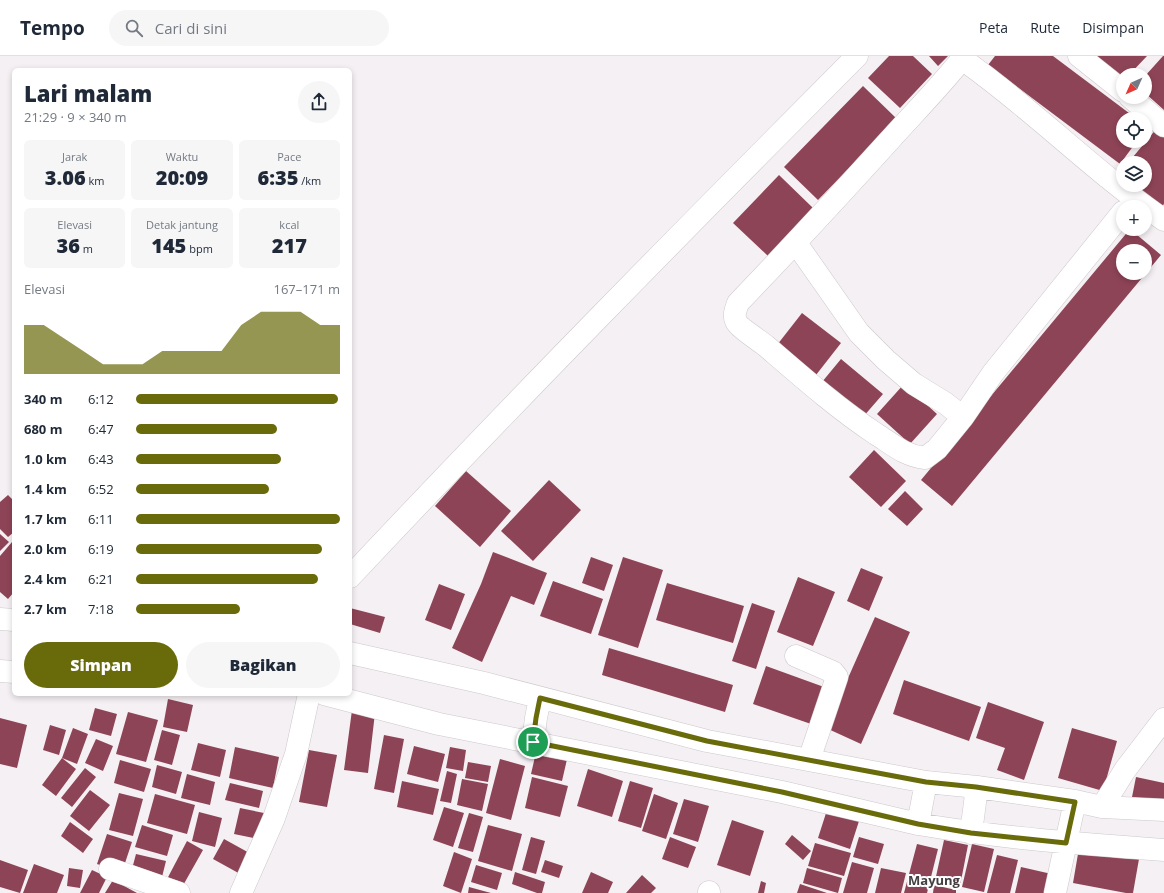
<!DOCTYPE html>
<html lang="id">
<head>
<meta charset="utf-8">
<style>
	body { margin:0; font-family:"Open Sans",sans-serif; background:#f6f6f7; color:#1f2937; height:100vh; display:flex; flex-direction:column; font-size:15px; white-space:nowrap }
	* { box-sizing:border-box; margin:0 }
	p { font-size:13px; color:#747a83 }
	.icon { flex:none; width:22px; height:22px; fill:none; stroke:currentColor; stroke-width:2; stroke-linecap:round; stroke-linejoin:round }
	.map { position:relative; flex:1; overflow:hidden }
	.sheet { position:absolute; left:12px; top:12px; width:340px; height:628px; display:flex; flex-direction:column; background:#fff; border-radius:6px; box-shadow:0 2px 6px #0003 }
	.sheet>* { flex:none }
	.needle { width:26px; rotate:225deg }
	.controls { position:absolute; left:1116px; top:12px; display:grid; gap:8px }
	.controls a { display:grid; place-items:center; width:36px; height:36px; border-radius:50%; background:#fff; box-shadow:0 2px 6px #0003; font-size:20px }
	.pin { position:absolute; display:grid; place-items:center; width:34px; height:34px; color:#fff; margin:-17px; border:2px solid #fff; border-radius:50%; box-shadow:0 1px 4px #0007 }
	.round { display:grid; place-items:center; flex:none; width:42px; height:42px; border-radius:21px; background:#f6f6f7 }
	.headline { display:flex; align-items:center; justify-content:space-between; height:68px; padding:0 12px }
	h1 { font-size:22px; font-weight:800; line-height:30px }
	.figures { display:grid; grid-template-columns:repeat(3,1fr); gap:6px; height:68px; padding:4px 12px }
	.figures div { display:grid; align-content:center; border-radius:6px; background:#f6f6f7; text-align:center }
	.figures b { font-size:20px; font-weight:800 }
	.figures small { font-size:11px; font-weight:400 }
	.figures p { font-size:11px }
	.chart { height:112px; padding:8px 12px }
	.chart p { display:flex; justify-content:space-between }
	.chart svg { width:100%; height:72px; margin-top:4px; fill:#696a09; opacity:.7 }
	.button { display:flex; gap:8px; margin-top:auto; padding:8px 12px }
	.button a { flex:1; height:46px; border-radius:24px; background:#696a09; color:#fff; font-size:16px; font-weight:800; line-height:46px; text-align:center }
	.button a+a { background:#f6f6f7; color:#1f2937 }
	ul { padding:0 12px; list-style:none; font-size:13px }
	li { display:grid; grid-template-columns:64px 48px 1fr; align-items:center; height:30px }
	li i { height:10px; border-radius:5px; background:#696a09 }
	header { display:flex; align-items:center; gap:24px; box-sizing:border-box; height:56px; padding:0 20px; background:#fff; border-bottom:1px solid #e0e1e3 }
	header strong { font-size:19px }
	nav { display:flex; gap:22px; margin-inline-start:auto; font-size:14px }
	.search { width:280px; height:36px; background:#f6f6f7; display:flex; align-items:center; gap:10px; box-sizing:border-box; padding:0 14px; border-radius:22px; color:#747a83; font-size:15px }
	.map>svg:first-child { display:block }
</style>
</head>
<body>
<header>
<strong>Tempo</strong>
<div class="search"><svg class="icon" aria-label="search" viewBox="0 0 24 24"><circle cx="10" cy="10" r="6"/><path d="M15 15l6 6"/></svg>Cari di sini</div>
<nav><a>Peta</a><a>Rute</a><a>Disimpan</a></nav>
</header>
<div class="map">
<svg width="1164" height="837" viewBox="0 0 1164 837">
	<rect width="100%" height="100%" fill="#f5f0f3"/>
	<path fill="#8e4457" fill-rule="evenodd" d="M 889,0 L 913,0 L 932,18 L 900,52 L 868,22 Z
		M 929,0 L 948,0 L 938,10 Z
		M 995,0 L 1053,0 L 1137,63 L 1123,63 L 1123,85 L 1137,85 L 1120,108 L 988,9 Z
		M 1091,0 L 1147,0 L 1129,19 L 1123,19 L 1123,26 Z
		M 1163,0 L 1164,0 L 1164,54 L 1145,37 L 1145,20 Z
		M 863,30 L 897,63 L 818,144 L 784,111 Z
		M 1157,72 L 1164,78 L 1164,148 L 1157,156 L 1124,129 L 1145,129 L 1145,107 L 1128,107 Z
		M 779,119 L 813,152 L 768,200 L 733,167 Z
		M 1130,173 L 1161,199 L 952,450 L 921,424 ZM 1123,195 L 1145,195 L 1145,217 L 1123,217 Z
		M 802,257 L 841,287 L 816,319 L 777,289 Z
		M 841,303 L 883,338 L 863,361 L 822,326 Z
		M 904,328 L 937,358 L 910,388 L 877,358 Z
		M 874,394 L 906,425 L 881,451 L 849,421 Z
		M 466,415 L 511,455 L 480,491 L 435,450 Z
		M 549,424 L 581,454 L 533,505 L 501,475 Z
		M 905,435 L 923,453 L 907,470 L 888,453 Z
		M 8,439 L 14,445 L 14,476 L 8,481 L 0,473 L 0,446 Z
		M 0,478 L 9,486 L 0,495 Z
		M 12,486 L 14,487 L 14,536 L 8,543 L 0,536 L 0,500 Z
		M 493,496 L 547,517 L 534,549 L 511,540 L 482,606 L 452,592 L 481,528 Z
		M 591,501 L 613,509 L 604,535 L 582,527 Z
		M 623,501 L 663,514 L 638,592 L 598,579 Z
		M 861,512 L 883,521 L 869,555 L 847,545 Z
		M 798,521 L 835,536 L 813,590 L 777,576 Z
		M 553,525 L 603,543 L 591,578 L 540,560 Z
		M 667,527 L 744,550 L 733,587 L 656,564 Z
		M 439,528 L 465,538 L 451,574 L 425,564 Z
		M 752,547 L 775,555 L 756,613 L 732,605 Z
		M 350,552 L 385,561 L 380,577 L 350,568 Z
		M 875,561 L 910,576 L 861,688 L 826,672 Z
		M 609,592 L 733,629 L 725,656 L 602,619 Z
		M 766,610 L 824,631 L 811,668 L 753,648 Z
		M 904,624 L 981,651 L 969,685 L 893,658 Z
		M 168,643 L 193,649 L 187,676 L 163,671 Z
		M 988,646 L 1044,666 L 1024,724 L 997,714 L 1005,692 L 976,682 Z
		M 95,652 L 117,658 L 111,680 L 89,674 Z
		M 352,654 L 375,657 L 368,717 L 344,714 Z
		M 128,656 L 158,664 L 146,706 L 116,698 Z
		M 0,662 L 27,669 L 17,712 L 0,708 Z
		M 50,669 L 66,674 L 59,699 L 43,694 Z
		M 73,672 L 88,678 L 77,708 L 62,702 Z
		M 1072,672 L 1117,685 L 1103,735 L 1058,722 Z
		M 162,674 L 180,679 L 172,709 L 154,704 Z
		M 384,679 L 404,683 L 394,737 L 374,733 Z
		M 96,683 L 113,690 L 103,715 L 85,707 Z
		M 198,687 L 226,694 L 220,721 L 191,714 Z
		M 414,690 L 445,698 L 438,726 L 407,718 Z
		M 235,691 L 279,701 L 273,732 L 229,722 Z
		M 450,691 L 466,694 L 463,715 L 446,712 Z
		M 537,692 L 568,699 L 562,725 L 531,718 Z
		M 309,694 L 337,699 L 327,751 L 299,746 Z
		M 62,702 L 76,713 L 56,740 L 42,729 Z
		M 500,703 L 525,710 L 511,764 L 486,757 Z
		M 120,704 L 151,713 L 144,736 L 114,727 Z
		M 468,706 L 491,710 L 488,726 L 465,722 Z
		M 157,709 L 182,716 L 176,738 L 152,731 Z
		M 85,712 L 96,721 L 72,751 L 61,742 Z
		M 588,713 L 623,725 L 612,761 L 577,750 Z
		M 447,715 L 457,718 L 451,747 L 440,745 Z
		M 187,718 L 215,726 L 210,749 L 181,742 Z
		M 532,721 L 568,730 L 560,761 L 525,752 Z
		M 1136,721 L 1164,727 L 1164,747 L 1132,741 Z
		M 462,723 L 488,728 L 482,755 L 457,749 Z
		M 402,725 L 439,733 L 433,759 L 397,751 Z
		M 630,725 L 653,732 L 641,772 L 618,765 Z
		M 230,727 L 263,735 L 259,752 L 225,744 Z
		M 90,734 L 110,749 L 89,775 L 70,760 Z
		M 119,737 L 143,743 L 133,780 L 109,774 Z
		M 155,738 L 195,749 L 187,778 L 147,767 Z
		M 654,738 L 678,747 L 666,783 L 642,775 Z
		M 684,743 L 709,750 L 698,786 L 673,778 Z
		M 444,751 L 464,757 L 453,791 L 433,784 Z
		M 240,752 L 264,757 L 259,783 L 234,778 Z
		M 827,754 L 859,765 L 850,793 L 818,782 Z
		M 199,756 L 222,762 L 215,791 L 192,785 Z
		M 469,757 L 483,761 L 473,796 L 458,792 Z
		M 732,764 L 764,775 L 750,820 L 717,809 Z
		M 70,766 L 93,783 L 83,797 L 61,780 Z
		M 142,769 L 173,779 L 167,800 L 135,791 Z
		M 488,769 L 522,778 L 512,815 L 478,805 Z
		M 107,778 L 132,786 L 122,816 L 97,808 Z
		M 792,779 L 811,795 L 803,804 L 785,788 Z
		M 531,781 L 545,785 L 536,818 L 522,814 Z
		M 670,781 L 696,791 L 688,812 L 662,803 Z
		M 859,781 L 884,788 L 878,808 L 853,801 Z
		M 224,783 L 253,799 L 242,819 L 213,803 Z
		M 944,784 L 968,789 L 960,830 L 935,825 Z
		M 187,785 L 203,794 L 181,833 L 166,825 Z
		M 815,787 L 851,797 L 844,820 L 808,810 Z
		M 917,788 L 938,793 L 927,837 L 904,837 Z
		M 972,788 L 994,793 L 984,836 L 962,831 Z
		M 1079,792 L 1139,803 L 1133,837 L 1126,837 L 1073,827 Z
		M 454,796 L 472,803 L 461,837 L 443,830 Z
		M 136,798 L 166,805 L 162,821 L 132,813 Z
		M 997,799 L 1018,804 L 1010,837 L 987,837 Z
		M 0,804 L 28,814 L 20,837 L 0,831 Z
		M 545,804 L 563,810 L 559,822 L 541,816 Z
		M 852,806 L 874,812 L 867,837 L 843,837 Z
		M 34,808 L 64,819 L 57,837 L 23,837 Z
		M 476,809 L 502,817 L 497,834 L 471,826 Z
		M 1021,811 L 1056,819 L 1051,837 L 1015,837 Z
		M 69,812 L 83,814 L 80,832 L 67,830 Z
		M 807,812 L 842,822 L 838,837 L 803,827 Z
		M 881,812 L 906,817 L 901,837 L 875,837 Z
		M 92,814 L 107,821 L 99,837 L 80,837 Z
		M 515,816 L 545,826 L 542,837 L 537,837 L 512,828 Z
		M 591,816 L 613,826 L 608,837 L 582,837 Z
		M 642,819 L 656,832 L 651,837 L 626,837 Z
		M 113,824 L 137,837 L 105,837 Z
		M 761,825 L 766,827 L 764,837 L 758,837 Z
		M 800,828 L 827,837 L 797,837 Z
		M 934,829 L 956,834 L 956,837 L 933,837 Z
		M 469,831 L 491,837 L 468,837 Z"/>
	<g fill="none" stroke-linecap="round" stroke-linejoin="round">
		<g stroke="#cdc8cb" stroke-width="23">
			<path id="minor" d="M 1079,0 L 1123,35
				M 1130,41 L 1164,70
				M 796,187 L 859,277 L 886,304 L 914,328 L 945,347 L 963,361 L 993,317 L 1123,156
				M 963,361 L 937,393 L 925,402 C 905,400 892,388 876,378 C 837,352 802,321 766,290 C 760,285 738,271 736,265 C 733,259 736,253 738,247 C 788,195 838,141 887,87 C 912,59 938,33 962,3 C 1032,52 1093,115 1164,164
				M 350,521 C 516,344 686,172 857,0
				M 0,563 L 14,564
				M 350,597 L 484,627 L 707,685 L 926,726 L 977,731 L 1075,745 L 1102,751 L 1164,754
				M 796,600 L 833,616 L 837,621 L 809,704
				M 0,615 L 14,616
				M 324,638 L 439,668 L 782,736 L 918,768
				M 533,686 L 536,662 L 540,642
				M 926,726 L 918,768 C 1000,782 1082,788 1164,794
				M 1102,751 L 1125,714 L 1164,663
				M 971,777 L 977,731
				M 110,813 L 179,837
				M 709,836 L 709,837
				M 241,837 L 274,762 L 296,698 L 309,638
				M 1055,837 L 1075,745"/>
		</g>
		<use href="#minor" stroke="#fff" stroke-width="22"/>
	</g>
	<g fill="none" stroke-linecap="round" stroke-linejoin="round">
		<g stroke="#fff" stroke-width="8">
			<path id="route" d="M 540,642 L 707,685 L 926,726 L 976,731 L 1075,746 L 1066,787 L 971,777 L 918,768 L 782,736 L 533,686 L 536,662 Z"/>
		</g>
		<use href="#route" stroke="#696a09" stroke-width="5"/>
	</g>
	<g text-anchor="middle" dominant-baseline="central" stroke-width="4" stroke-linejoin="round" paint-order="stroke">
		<g font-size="13" font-weight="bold" fill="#433f42" stroke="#fff">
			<text x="934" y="824">Mayung</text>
		</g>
	</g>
</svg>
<div class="controls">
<a><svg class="needle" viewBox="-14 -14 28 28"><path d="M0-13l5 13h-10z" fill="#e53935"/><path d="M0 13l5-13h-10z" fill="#747a83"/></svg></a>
<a><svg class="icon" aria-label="locate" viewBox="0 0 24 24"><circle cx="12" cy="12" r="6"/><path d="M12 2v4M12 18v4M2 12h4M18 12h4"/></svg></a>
<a><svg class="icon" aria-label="layers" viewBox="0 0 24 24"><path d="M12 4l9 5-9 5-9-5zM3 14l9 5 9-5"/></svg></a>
<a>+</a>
<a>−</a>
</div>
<div class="pin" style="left:533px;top:686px;background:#1e9e55"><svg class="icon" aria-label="arrive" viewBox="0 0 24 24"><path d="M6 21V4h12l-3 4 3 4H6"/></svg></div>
<section class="sheet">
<div class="headline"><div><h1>Lari malam</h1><p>21:29 · 9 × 340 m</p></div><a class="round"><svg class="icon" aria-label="share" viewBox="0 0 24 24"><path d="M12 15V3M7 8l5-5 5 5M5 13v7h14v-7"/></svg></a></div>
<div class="figures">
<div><p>Jarak</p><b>3.06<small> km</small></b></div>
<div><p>Waktu</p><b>20:09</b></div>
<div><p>Pace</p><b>6:35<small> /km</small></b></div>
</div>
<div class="figures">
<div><p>Elevasi</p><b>36<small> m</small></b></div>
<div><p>Detak jantung</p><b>145<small> bpm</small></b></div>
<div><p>kcal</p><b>217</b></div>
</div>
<div class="chart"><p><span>Elevasi</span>167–171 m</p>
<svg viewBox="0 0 160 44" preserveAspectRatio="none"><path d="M0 44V14L10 14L20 22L30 30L40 38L50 38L60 38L70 30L80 30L90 30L100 30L110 14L120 6L130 6L140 6L150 14L160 14V44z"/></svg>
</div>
<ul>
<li><b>340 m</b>6:12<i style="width:99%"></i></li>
<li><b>680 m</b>6:47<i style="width:69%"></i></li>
<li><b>1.0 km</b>6:43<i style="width:71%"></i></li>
<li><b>1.4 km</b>6:52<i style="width:65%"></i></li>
<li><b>1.7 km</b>6:11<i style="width:100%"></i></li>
<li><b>2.0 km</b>6:19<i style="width:91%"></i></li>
<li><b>2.4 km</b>6:21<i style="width:89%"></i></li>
<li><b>2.7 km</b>7:18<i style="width:51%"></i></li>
</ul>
<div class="button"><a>Simpan</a><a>Bagikan</a></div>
</section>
</div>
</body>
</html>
